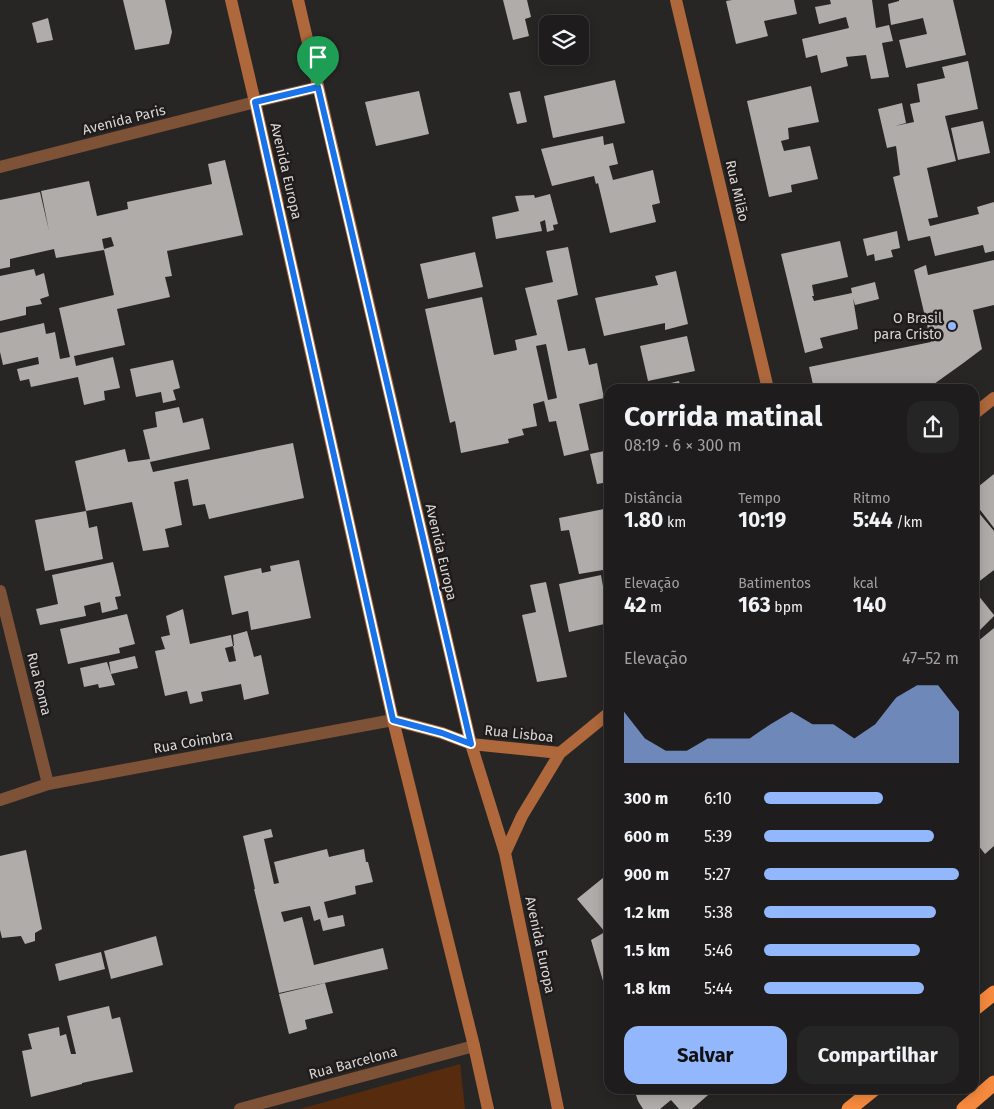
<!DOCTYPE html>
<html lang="pt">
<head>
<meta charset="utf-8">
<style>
	body { margin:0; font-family:"Fira Sans",sans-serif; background:#262525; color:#f1f3f6; height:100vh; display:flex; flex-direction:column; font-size:19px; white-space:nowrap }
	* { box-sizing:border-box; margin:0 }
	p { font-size:16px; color:#a1a1a3 }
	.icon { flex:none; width:28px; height:28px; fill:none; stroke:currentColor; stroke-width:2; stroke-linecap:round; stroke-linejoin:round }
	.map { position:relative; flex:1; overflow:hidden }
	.drawer { position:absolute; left:604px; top:384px; width:375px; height:710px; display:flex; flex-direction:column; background:#1e1c1c; border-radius:15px; box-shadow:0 2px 12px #0003,0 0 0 1px #3c3a3b }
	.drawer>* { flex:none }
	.tools { position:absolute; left:539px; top:15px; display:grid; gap:10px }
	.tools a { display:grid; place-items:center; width:50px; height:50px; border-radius:10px; background:#1e1c1c; box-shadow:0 2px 12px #0003,0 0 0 1px #3c3a3b; font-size:25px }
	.pin { position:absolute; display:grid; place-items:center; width:42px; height:42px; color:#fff; margin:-51px -21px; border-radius:50% 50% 50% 0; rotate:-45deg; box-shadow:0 0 5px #0007 }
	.pin .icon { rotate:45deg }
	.round { display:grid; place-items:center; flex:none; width:52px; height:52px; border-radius:15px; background:#262525 }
	.headline { display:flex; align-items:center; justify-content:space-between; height:85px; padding:0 20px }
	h1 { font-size:28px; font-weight:700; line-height:38px }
	.metrics { display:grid; grid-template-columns:repeat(3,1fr); gap:8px; height:85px; padding:5px 20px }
	.metrics div { display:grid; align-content:center }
	.metrics b { font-size:21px; font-weight:700 }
	.metrics small { font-size:14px; font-weight:400 }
	.metrics p { font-size:14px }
	.chart { height:140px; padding:10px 20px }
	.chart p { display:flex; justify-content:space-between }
	.chart svg { width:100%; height:90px; margin-top:5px; fill:#92b7fd; opacity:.7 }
	.button { display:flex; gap:10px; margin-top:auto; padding:10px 20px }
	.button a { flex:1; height:58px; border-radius:15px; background:#92b7fd; color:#111; font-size:20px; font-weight:700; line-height:58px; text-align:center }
	.button a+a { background:#262525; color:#f1f3f6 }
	ul { padding:0 20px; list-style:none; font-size:16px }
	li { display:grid; grid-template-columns:80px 60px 1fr; align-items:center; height:38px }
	li i { height:12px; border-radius:6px; background:#92b7fd }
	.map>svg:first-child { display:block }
</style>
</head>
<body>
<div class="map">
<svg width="994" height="1109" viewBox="0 0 994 1109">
	<rect width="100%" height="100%" fill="#282625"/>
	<path fill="#572c0e" d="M 460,1064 L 465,1109 L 300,1109 Z"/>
	<path fill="#afacaa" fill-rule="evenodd" d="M 123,0 L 165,0 L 172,32 L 169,44 L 135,50 Z
		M 503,0 L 527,0 L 531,17 L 525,19 L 529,36 L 513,40 Z
		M 732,0 L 794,0 L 797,14 L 764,21 L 768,36 L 736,44 L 726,1 Z
		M 830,0 L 872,0 L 876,28 L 889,25 L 893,41 L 882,43 L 889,77 L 871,79 L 866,55 L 846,57 L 848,66 L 821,73 L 817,55 L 806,58 L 802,39 L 849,28 L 846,17 L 819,24 L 815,7 L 831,4 Z
		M 899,0 L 953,0 L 966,55 L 906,68 L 899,40 L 927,34 L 923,18 L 891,25 L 888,4 L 899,1 Z
		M 48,18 L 53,40 L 37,43 L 32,23 Z
		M 968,61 L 978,109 L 945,116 L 956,161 L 927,168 L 938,217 L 928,219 L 930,226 L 979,214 L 977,207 L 994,202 L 994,251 L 985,253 L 983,245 L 935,256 L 930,236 L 908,241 L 893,177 L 900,175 L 896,146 L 887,148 L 878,109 L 902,103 L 906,123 L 895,126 L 914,122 L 910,104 L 920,102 L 917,84 L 945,78 L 942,67 Z
		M 615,80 L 625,123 L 553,138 L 544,96 Z
		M 811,86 L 819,122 L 788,128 L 789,139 L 781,141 L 784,151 L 810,146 L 818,179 L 791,185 L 792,192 L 769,197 L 747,101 Z
		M 419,91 L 429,134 L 376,146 L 365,102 Z
		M 520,91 L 527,122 L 517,124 L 509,93 Z
		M 983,121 L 990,153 L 958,160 L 951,128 Z
		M 603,136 L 604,145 L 613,143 L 618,164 L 609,166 L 613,180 L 653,170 L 660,203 L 652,205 L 656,222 L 610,233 L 598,183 L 596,184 L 594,176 L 552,186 L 541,149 Z
		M 225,160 L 243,235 L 167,251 L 172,276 L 165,277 L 170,297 L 117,309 L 125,345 L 74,356 L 76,366 L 113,357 L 120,388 L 104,391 L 105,400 L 84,405 L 78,377 L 31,387 L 29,379 L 20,381 L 17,369 L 39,364 L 38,357 L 3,365 L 0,352 L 0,333 L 44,323 L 46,334 L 55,332 L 60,359 L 70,357 L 59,308 L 114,295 L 104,250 L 56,258 L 54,249 L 10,259 L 10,267 L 0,269 L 0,200 L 40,192 L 49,231 L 41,191 L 89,181 L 97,216 L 128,209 L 127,202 L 212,184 L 208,164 ZM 111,237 L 114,246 L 104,249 L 102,239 Z
		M 550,194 L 558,224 L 553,225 L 554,230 L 547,232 L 545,220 L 540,222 L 542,231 L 496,239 L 492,217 L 519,211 L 515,196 L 534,195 L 535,198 Z
		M 897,231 L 900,248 L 891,250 L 893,257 L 875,261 L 874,254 L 867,256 L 863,239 Z
		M 840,241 L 848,277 L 812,285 L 814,296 L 812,296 L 814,301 L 852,293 L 851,288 L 875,282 L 879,299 L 855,305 L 853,298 L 858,329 L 820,338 L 823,348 L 805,353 L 781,254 Z
		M 568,247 L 578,295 L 557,300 L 568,351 L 585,348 L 589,365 L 597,363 L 604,398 L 579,404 L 589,450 L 564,456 L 556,421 L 549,422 L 544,401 L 533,404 L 537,426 L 522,429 L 524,435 L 508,439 L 509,443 L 461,453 L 455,421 L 450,423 L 425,309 L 482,297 L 494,355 L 517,350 L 515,340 L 537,335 L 525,288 L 553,282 L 546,251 ZM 546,344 L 557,398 L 548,400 L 536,346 Z
		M 475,252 L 483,287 L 428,299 L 420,264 Z
		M 994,260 L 994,305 L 973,310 L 982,349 L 962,364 L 927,389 L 814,389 L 809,367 L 931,342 L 914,270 L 926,265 L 928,275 Z
		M 34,269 L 36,276 L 44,273 L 49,296 L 40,299 L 42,304 L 26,307 L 26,315 L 0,321 L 0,276 Z
		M 676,271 L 688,324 L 665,330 L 665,323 L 604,336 L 595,298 L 658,285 L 655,276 Z
		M 687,336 L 695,371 L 648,381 L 640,346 Z
		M 173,360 L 180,388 L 173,390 L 176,400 L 163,403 L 161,392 L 136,397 L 130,369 Z
		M 679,381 L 681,389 L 663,389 L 663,385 Z
		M 179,407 L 183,423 L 203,418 L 210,449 L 150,462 L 153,472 L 293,443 L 304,498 L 209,519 L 205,504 L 193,506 L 188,479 L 174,482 L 182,525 L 165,529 L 169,547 L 143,551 L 132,502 L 86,511 L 75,461 L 125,449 L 128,462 L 150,459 L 143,430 L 157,427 L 155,412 Z
		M 609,450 L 609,482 L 597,484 L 590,454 Z
		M 994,474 L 994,528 L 974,502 L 974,490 Z
		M 974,507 L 994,531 L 994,570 L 977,583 L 974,578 Z
		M 609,508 L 609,569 L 579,574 L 569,530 L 561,531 L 559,518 Z
		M 86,511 L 89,528 L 97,526 L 103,559 L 45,571 L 35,520 Z
		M 299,560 L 311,618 L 251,630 L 248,611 L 232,615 L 224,576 L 261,568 L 262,573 L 271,571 L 270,566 Z
		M 113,562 L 121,596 L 115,597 L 118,609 L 102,613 L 100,602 L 84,606 L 86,616 L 40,625 L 36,609 L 58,604 L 52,575 Z
		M 601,575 L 604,592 L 609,591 L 609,623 L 569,632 L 559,584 Z
		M 546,582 L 567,677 L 537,682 L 522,615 L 536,612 L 530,585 Z
		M 974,590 L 994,615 L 994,616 L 974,636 Z
		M 183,609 L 190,644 L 231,635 L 233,646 L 225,648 L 229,662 L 236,661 L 233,646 L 234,646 L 233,635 L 247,631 L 254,657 L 261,655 L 269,694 L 244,700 L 241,684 L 201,692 L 203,701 L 190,704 L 187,691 L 165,696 L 155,651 L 165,649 L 161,637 L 170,635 L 166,616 Z
		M 127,614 L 135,644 L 119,648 L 120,653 L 68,664 L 60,629 Z
		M 994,628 L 994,846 L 985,854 L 974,840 L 974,638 L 977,642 Z
		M 135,656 L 138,668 L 111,674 L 115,685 L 99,688 L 98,684 L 84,687 L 80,668 L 107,662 L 111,674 L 109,662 Z
		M 271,829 L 273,837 L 264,839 L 274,884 L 279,883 L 274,862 L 327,849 L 329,857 L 364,849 L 366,862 L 368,862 L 373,882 L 355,886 L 356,894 L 324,902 L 328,918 L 343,915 L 345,926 L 323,931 L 320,919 L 314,921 L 310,906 L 281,912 L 284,922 L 302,917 L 314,965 L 383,948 L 388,969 L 279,993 L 254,889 L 255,889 L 243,836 Z
		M 26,850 L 42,929 L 35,933 L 35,941 L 25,944 L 21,936 L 2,938 L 0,930 L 0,856 Z
		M 609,873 L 609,998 L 608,998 L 591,940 L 605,932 L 577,899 Z
		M 156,936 L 163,965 L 111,979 L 104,951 Z
		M 101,952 L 105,969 L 59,981 L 55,964 Z
		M 325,983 L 333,1013 L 305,1020 L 307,1029 L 289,1034 L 279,994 Z
		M 109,1006 L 112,1019 L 120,1017 L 133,1072 L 82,1083 L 82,1084 L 31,1097 L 22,1051 L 32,1049 L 28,1034 L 59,1027 L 60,1036 L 66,1034 L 71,1054 L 76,1054 L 67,1016 Z
		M 634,1089 L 715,1089 L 692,1109 L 679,1109 L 671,1100 L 660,1109 L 643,1109 L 638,1101 Z"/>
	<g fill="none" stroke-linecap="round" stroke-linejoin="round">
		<path stroke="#7d5236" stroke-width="12" d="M 0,167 L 255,102 L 318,87
			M 0,591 L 48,784
			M 0,800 L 48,784 L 393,720
			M 240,1109 L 474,1046"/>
		<path stroke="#ae683b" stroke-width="12" d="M 231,0 L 255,102 L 393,720 L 474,1046 L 488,1109
			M 298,0 L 471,744 L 505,853 L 558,1109
			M 676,0 L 768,389
			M 974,414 L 994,398
			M 393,720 L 442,733 L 471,744 L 560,753 L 609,713
			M 505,853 L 522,816 L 560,753"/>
		<path stroke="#f5893d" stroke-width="15" d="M 974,1009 L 994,993
			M 849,1109 L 874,1089
			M 964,1109 L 994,1083"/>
	</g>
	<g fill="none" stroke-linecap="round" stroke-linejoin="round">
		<g stroke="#fff" stroke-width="10">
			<path id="route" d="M 318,87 L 471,744 L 442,733 L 393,720 L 255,102 Z"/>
		</g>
		<use href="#route" stroke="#1a73e8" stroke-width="6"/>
	</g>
	<circle fill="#92b7fd" stroke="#1f1c1b" stroke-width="2" cx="952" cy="326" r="5"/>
	<g text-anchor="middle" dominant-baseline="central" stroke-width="5" stroke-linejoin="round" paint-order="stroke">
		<g font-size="14" fill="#d9d7d6" stroke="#1f1c1b">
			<text transform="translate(124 120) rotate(-14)">Avenida Paris</text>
			<text transform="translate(286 171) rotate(77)">Avenida Europa</text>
			<text transform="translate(737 191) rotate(77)">Rua Milão</text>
			<text transform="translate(441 552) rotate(77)">Avenida Europa</text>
			<text transform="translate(39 684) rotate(76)">Rua Roma</text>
			<text transform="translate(519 734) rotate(6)">Rua Lisboa</text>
			<text transform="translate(193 742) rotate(-10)">Rua Coimbra</text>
			<text transform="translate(540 945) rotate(78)">Avenida Europa</text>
			<text transform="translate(353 1063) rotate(-15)">Rua Barcelona</text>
		</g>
		<g font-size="14" fill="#d9d7d6" stroke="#1f1c1b" text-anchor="end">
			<text x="942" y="318">O Brasil<tspan x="942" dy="16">para Cristo</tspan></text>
		</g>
	</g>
</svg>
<div class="tools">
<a><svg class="icon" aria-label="layers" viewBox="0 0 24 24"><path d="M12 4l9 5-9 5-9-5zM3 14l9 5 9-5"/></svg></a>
</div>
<div class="pin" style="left:318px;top:87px;background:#1e9e55"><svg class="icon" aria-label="arrive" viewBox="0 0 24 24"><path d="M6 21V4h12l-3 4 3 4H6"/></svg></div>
<section class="drawer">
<div class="headline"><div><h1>Corrida matinal</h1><p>08:19 · 6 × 300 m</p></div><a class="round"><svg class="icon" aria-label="share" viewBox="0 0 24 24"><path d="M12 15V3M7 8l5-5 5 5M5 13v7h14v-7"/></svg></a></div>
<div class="metrics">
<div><p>Distância</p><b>1.80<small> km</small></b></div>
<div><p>Tempo</p><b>10:19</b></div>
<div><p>Ritmo</p><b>5:44<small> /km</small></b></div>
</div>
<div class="metrics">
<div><p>Elevação</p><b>42<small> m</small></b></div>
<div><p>Batimentos</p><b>163<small> bpm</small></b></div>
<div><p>kcal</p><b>140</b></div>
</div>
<div class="chart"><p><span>Elevação</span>47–52 m</p>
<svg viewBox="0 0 160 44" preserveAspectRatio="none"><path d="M0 44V19L10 32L20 38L30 38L40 32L50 32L60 32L70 25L80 19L90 25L100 25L110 32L120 25L130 12L140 6L150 6L160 19V44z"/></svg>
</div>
<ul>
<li><b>300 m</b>6:10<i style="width:61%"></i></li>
<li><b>600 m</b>5:39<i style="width:87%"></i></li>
<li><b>900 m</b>5:27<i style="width:100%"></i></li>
<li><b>1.2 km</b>5:38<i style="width:88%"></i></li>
<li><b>1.5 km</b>5:46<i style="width:80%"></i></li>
<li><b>1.8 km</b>5:44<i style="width:82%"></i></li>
</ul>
<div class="button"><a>Salvar</a><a>Compartilhar</a></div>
</section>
</div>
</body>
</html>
